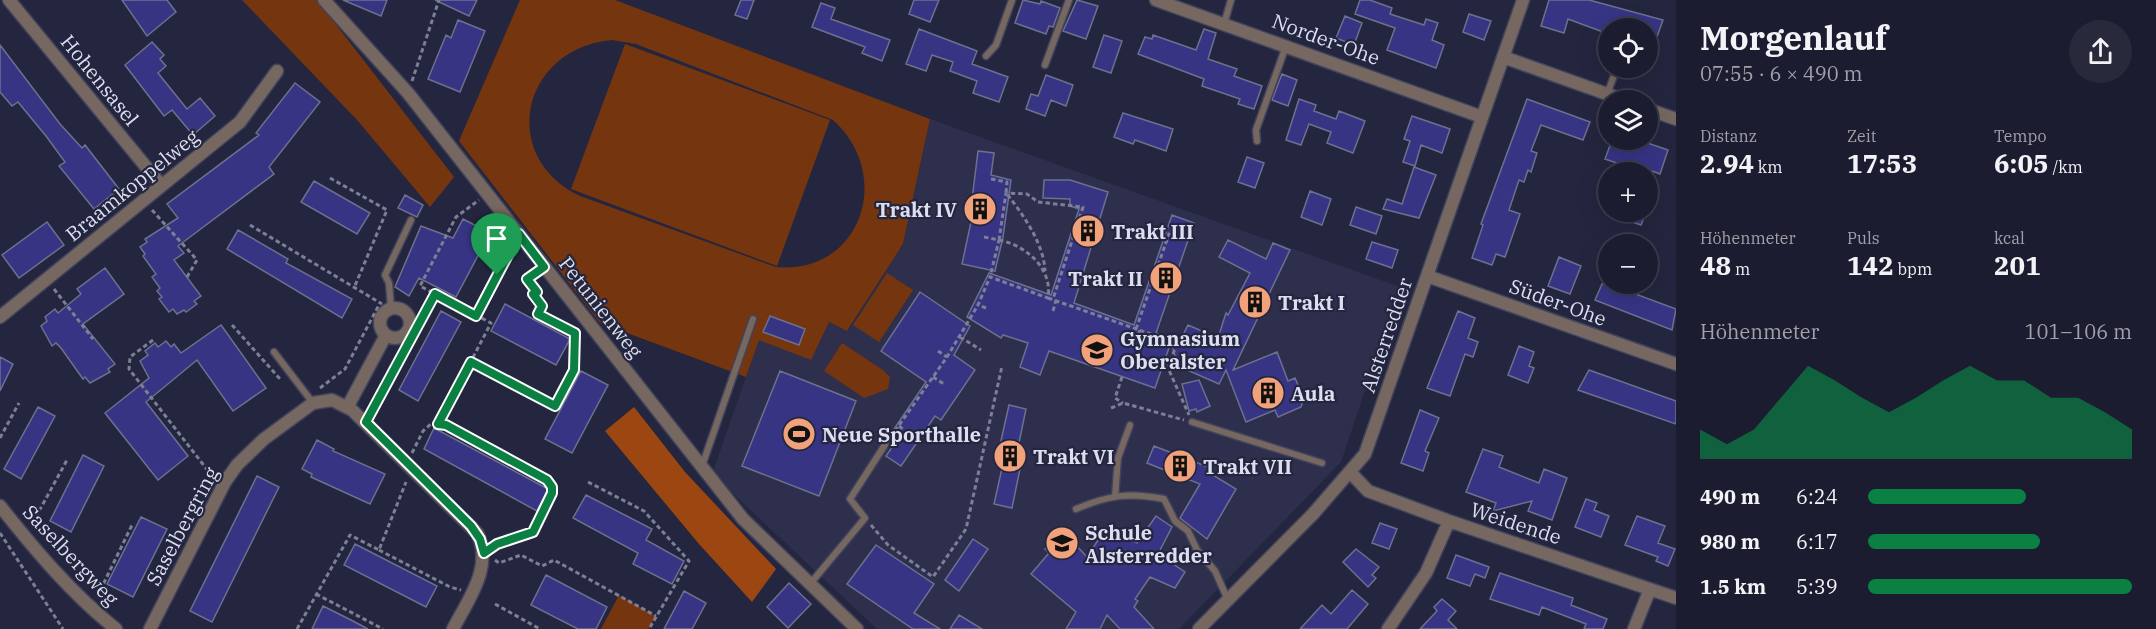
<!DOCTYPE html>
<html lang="de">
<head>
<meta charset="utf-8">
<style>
	body { margin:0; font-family:"IBM Plex Serif",serif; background:#28293b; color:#f1f3f6; height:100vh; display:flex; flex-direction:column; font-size:22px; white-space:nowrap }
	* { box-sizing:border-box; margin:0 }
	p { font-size:20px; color:#a0a1aa }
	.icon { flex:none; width:33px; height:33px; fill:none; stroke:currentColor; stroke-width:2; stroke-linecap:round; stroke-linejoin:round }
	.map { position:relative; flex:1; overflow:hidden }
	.sheet { display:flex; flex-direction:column; background:#1b1c2f; width:480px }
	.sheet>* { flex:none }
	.buttons { position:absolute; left:1598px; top:18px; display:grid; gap:12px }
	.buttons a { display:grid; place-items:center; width:60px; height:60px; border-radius:50%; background:#1b1c2f; box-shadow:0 6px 24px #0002,0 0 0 2px #393a4b; font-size:30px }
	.pin { position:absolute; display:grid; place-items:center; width:51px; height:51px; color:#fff; margin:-62px -26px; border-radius:50% 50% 50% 0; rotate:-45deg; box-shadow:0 0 6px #0007 }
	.pin .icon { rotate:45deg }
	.round { display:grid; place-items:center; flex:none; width:63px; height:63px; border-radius:32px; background:#28293b }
	.head { display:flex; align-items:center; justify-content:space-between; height:102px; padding:0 24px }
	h1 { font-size:33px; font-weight:700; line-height:45px }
	.metrics { display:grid; grid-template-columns:repeat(3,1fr); gap:9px; height:102px; padding:6px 24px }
	.metrics div { display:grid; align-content:center }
	.metrics b { font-size:26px; font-weight:700 }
	.metrics small { font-size:16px; font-weight:400 }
	.metrics p { font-size:16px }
	.chart { height:168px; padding:12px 24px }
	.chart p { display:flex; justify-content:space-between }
	.chart svg { width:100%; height:108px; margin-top:6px; fill:#0b8043; opacity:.7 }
	ul { padding:0 24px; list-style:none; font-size:20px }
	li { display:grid; grid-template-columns:96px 72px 1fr; align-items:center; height:45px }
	li i { height:15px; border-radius:8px; background:#0b8043 }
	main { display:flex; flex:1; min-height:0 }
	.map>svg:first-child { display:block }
</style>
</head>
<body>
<main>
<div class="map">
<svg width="1676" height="629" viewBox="0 0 1676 629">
	<rect width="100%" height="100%" fill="#24263f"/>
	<path fill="#2d2f4d" d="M 930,119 L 1400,287 L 1341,462 L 1179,629 L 877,629 L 712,474 L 759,340 L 829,322 L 848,331 L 903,244 Z"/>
	<path fill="#75350f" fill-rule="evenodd" d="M 242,0 L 317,0 L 454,177 L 430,207 L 358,121 Z
		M 520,0 L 615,0 L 930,119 L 903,244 L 847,331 L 829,322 L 811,360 L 759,340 L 746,377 L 600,323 L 459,141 ZM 612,40 L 636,44 L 833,120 C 895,176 860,275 776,267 L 580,196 C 497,156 522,48 612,40 Z
		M 625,44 L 830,120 L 777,266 L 571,189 Z
		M 887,273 L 913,290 L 879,342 L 853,325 Z
		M 842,343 L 883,370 L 890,377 L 888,389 L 864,398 L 824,371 Z
		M 619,595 L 656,616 L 649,629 L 601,629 Z"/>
	<path fill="#9c4611" d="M 634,407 L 685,472 L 776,569 L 752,602 L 699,544 L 605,431 Z"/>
	<path fill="#373484" stroke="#6d708e" stroke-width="1.5" d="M 122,0 L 167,0 L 176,12 L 147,36 Z
		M 343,0 L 387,0 L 381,16 Z
		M 435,0 L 477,0 L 469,16 Z
		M 741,0 L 754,0 L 747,19 L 735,15 Z
		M 914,0 L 939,0 L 930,22 L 909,14 Z
		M 1023,0 L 1040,4 L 1041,1 L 1060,8 L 1053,27 L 1049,26 L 1046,34 L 1015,23 Z
		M 1077,0 L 1098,6 L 1086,39 L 1063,31 Z
		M 1360,0 L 1370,0 L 1392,8 L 1390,14 L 1424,25 L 1426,19 L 1438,23 L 1432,40 L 1444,45 L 1436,68 L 1387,50 L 1395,28 L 1355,14 Z
		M 1549,0 L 1589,0 L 1663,20 L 1649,59 L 1647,28 L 1604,28 L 1603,32 L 1568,19 L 1564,33 L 1541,26 Z
		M 821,3 L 835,8 L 831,19 L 890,40 L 882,61 L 862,53 L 865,47 L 812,27 Z
		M 1469,14 L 1491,21 L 1484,40 L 1463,32 Z
		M 1345,16 L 1362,23 L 1354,45 L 1336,38 Z
		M 458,20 L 485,31 L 460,92 L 428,79 L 446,35 L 451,38 Z
		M 919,29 L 977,51 L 972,64 L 1008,77 L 999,102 L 973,93 L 977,81 L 950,71 L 953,62 L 932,55 L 926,71 L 906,64 Z
		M 1204,29 L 1216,33 L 1208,59 L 1237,69 L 1234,76 L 1262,86 L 1254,109 L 1238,104 L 1240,99 L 1202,86 L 1204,79 L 1138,54 L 1145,37 L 1152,39 L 1153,35 L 1196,50 Z
		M 1104,35 L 1122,41 L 1111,73 L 1093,67 Z
		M 152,42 L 164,55 L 160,59 L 166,66 L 158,73 L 187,109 L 200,98 L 215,116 L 193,135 L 172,110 L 164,116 L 125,65 Z
		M 0,45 L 60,124 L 82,148 L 85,145 L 119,189 L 94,209 L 59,166 L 65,162 L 46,136 L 18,102 L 12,106 L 0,92 Z
		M 1282,74 L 1297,80 L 1288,106 L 1272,100 Z
		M 1046,75 L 1073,85 L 1066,106 L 1051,100 L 1045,116 L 1026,109 L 1031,94 L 1038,96 Z
		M 295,83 L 320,102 L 269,167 L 274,174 L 178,246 L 184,253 L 174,260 L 201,296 L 194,301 L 197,304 L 186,312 L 184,310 L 177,314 L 173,309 L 169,312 L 159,299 L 162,297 L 157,291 L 160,288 L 152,277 L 156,274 L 143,256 L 145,254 L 140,247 L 147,242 L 145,239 L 178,218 L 167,204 L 259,135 L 256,133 Z
		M 1299,99 L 1316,105 L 1314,111 L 1336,119 L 1339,111 L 1365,121 L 1353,153 L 1327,143 L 1331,132 L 1309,124 L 1301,145 L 1286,140 Z
		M 1527,99 L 1590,122 L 1583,140 L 1541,125 L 1531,151 L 1537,153 L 1531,172 L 1528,170 L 1524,182 L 1519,180 L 1509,210 L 1520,214 L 1505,257 L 1496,254 L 1492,265 L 1472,258 L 1483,225 L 1481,224 Z
		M 1123,113 L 1173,129 L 1166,151 L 1135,140 L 1133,144 L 1114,137 Z
		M 1412,116 L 1450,129 L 1442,153 L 1421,145 L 1415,166 L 1403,162 L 1410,141 L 1404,139 Z
		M 1612,140 L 1639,140 L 1668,150 L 1660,174 L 1633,164 L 1631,168 L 1605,159 Z
		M 978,151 L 994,153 L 991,175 L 1011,180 L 1003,237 L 995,271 L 962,264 L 974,208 L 971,208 Z
		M 1247,157 L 1264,163 L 1255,188 L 1238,182 Z
		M 1414,167 L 1436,175 L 1419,218 L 1383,209 L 1387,199 L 1402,204 Z
		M 1044,180 L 1070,180 L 1108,192 L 1074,303 L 1134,325 L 1172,215 L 1194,223 L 1156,333 L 1180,341 L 1188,325 L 1218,338 L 1226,313 L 1228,315 L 1250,273 L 1219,257 L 1228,240 L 1266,259 L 1273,243 L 1290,250 L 1233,370 L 1277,352 L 1288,381 L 1295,378 L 1304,399 L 1301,407 L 1278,417 L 1275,410 L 1246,422 L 1226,370 L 1219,384 L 1178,366 L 1171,342 L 1155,388 L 1049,351 L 1040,375 L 1020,367 L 1028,343 L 1003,335 L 1001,338 L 967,317 L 989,273 L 1051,295 L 1079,209 L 1070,206 L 1070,199 L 1043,198 Z
		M 314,181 L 370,213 L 357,234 L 301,202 Z
		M 1310,191 L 1331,199 L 1322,225 L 1301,217 Z
		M 405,195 L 423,205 L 417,217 L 398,208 Z
		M 1356,207 L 1382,216 L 1376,234 L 1350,225 Z
		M 1608,212 L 1646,212 L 1641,225 L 1606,213 Z
		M 463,219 L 490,233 L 456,297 L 419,278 L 409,296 L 395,287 L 421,226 L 453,238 Z
		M 47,222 L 64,245 L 19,278 L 2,255 Z
		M 238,230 L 288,259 L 286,263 L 352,299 L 342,318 L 227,249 Z
		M 1372,242 L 1398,250 L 1392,268 L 1366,259 Z
		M 1559,257 L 1581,266 L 1570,294 L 1548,286 Z
		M 105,268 L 124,294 L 83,324 L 115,364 L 108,369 L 110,372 L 90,383 L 85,377 L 83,379 L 61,348 L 56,343 L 52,346 L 41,326 L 47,321 L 45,317 L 55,309 L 58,313 L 81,294 L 77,289 Z
		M 1602,284 L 1636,284 L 1638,295 L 1676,309 L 1672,330 L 1595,300 Z
		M 920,292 L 970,326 L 954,355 L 975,370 L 941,420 L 935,416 L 901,466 L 886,456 L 901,434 L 894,429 L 926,382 L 881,351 Z
		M 505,304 L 570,339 L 556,365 L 491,331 Z
		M 441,311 L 461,322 L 418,401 L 399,390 Z
		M 1458,311 L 1475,318 L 1468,338 L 1478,342 L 1473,357 L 1465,354 L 1450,396 L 1427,388 Z
		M 770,316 L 805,329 L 799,345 L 763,332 Z
		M 221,325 L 266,388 L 233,411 L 197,360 L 146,402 L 188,456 L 158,480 L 105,413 L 149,378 L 140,361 L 148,355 L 145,351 L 155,343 L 158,347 L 166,341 L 171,347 L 174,344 L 181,353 Z
		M 1519,346 L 1534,352 L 1529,366 L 1534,368 L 1528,383 L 1508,375 Z
		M 0,357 L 13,364 L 0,391 Z
		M 1589,370 L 1676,401 L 1676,424 L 1578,390 Z
		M 581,371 L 608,385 L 572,453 L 545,439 Z
		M 780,371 L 856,401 L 819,496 L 742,466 Z
		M 1199,380 L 1210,406 L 1197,412 L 1196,409 L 1189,411 L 1182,384 Z
		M 1009,405 L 1026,409 L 1016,457 L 1022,459 L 1012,508 L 994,504 L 1005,455 L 998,454 Z
		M 38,407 L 55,416 L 21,479 L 4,469 Z
		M 1420,410 L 1439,418 L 1425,451 L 1429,453 L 1423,471 L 1401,463 Z
		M 434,428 L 548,489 L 537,511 L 424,449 Z
		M 317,440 L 334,449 L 333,451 L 385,474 L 370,504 L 311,477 L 312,474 L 302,469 Z
		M 1154,446 L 1213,469 L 1211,474 L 1236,489 L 1207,539 L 1180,518 L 1200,484 L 1147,463 Z
		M 1483,449 L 1503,456 L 1499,467 L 1539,483 L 1544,469 L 1567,478 L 1552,520 L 1528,511 L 1532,501 L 1493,511 L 1496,503 L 1466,492 Z
		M 83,455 L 104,466 L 71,532 L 50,521 Z
		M 257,476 L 279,487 L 212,622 L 190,611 Z
		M 586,495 L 652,529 L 646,540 L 684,561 L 672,584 L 633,564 L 638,553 L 573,518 Z
		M 1586,499 L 1597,503 L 1594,510 L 1609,516 L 1601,537 L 1575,527 Z
		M 1156,516 L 1172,527 L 1158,554 L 1185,572 L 1175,588 L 1150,577 L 1135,599 L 1138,601 L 1134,607 L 1154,629 L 1120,629 L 1107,615 L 1100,629 L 1066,629 L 1076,612 L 1031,574 L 1049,553 L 1045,549 L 1063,531 L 1087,557 L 1106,528 L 1137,543 Z
		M 1637,516 L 1665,526 L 1658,543 L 1675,549 L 1668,566 L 1656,561 L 1658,557 L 1625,545 Z
		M 141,517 L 167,529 L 133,597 L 107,584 Z
		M 1380,523 L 1397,529 L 1389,549 L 1372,543 Z
		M 973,539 L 988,549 L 959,591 L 945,580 Z
		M 355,544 L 437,586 L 426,607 L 344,565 Z
		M 876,545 L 934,584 L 914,613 L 940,629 L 913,629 L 847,584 Z
		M 1356,549 L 1379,567 L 1372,575 L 1376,578 L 1368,587 L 1343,562 Z
		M 1456,555 L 1489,567 L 1485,578 L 1475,574 L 1470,586 L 1447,578 Z
		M 1500,573 L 1573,598 L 1571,605 L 1607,619 L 1603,629 L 1584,629 L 1586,624 L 1542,607 L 1539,615 L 1490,599 Z
		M 546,575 L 607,607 L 596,629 L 578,629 L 531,605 Z
		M 789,583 L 811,604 L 788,628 L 767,607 Z
		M 1352,590 L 1368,604 L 1347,629 L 1300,629 L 1322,605 L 1331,614 Z
		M 684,591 L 706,603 L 692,629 L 664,629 Z
		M 1442,599 L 1456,611 L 1448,620 L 1457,629 L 1420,629 L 1437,611 L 1434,607 Z
		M 323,606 L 349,619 L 368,629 L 312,629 Z
		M 959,615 L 982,629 L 950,629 Z"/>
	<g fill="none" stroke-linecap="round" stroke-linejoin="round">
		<g stroke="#42445b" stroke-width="9">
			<path id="lane" d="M 1224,24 L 1231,0
				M 986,56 L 996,45 L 1012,0
				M 1045,65 L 1069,0
				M 1607,94 L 1617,68
				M 1257,141 L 1256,130 L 1286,46
				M 391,308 L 389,283 L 385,275 L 411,220
				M 274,352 L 313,403
				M 1192,422 L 1322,463
				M 702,466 L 753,319
				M 1115,497 L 1118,458 L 1130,425
				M 1076,509 C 1109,495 1130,492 1164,499 L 1175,521 L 1188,531 L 1197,550 L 1215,571 L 1228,600
				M 810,584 L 865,518 L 850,499 L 890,437"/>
		</g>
		<g stroke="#42445b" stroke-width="15">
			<path id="street" d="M 9,0 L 161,185
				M 324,0 L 408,93 L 743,519 L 857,629
				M 1156,0 L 1482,117
				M 1503,57 L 1624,100
				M 1647,109 L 1676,119
				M 1427,276 L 1676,364
				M380 323a15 15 0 1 1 30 0a15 15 0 1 1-30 0Z
				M 0,317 L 240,122 L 277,71
				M 348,406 L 386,335
				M 1350,472 L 1368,491 L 1449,521 L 1676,598
				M 0,506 C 35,550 72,594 116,629
				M 150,629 L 225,482 L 237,465 L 264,439 L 313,403 L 332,400 L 352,410 L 477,533 C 494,566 468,600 453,629
				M 1199,629 L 1313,514 L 1365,454 L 1523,0
				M 1388,629 L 1426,573 L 1449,521
				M 1634,629 L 1650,589"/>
		</g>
		<path stroke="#7d7f95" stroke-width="3" stroke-dasharray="4.5 3" stroke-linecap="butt" d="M 412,81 L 439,0
			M 330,178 L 387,210 L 354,288
			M 991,179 L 1007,182 L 1006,193 C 1023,214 1044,244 1045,271
			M 152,210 L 197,260 L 187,277
			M 250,225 L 382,304
			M 984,237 L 999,240 L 1006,193 L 1027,194 L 1038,202 L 1083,207 L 1053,299
			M 999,240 C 1025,245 1053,268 1048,298 L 990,277 Z
			M 54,289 L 93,339
			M 1048,298 L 1179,344
			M 986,308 L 978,305 L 990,277
			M 1053,311 L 1056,300
			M 476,316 L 513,246
			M 232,325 L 280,379
			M 1136,329 L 1170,231
			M 960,337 L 981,350
			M 153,340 L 130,357 L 129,369 L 209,472 L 216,477
			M 1136,341 L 1140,330
			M 1177,343 L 1168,368 L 1189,415
			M 938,351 L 947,357
			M 471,362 L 555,406 L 574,370 L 575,333 L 538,314 L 542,306 L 533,294 L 536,292 L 527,279 L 535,274
			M 933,377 L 944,384
			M 1122,377 L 1115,398 L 1123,403
			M 320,388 L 345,369 L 380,303
			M 1111,408 L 1123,403 L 1184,420
			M 372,412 L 435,294
			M 438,424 L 491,323 L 420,286 L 456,217 L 479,200
			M 899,426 L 904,430
			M 895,431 L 947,357 L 978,305
			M 0,438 L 19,403
			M 412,453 L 423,431 L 431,424 L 446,425 L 547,480 L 552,487 L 552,493 L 533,532 L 494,547
			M 588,482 L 644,511 L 689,561 L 649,629
			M 32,524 L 67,460
			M 871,525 L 888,545 L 933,577 L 966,529 L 1002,366
			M 0,533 L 63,629
			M 379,550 L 450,587 L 461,590
			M 495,560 L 499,563 L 521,555 L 542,566 L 554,560 L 656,616
			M 316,594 L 383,629
			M 97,597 L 133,523
			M 495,604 L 540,629
			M 297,629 L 350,535 L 379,550 L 406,482"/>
		<use href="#lane" stroke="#766861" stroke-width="6"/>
		<use href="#street" stroke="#766861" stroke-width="12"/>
	</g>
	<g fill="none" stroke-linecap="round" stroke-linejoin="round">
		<g stroke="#fff" stroke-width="12">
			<path id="route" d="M 519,234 L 544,267 L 527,279 L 537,292 L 533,294 L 542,306 L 538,314 L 575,333 L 574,370 L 555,406 L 471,362 L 438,424 L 446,425 L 547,480 L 552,487 L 552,493 L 533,532 L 497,544 L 484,553 L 480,539 L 471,526 L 366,422 L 435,294 L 476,316 Z"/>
		</g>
		<use href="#route" stroke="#0b8043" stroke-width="8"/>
	</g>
	<defs>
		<g id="building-disc" transform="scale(1.725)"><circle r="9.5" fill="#f1a27b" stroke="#24263f"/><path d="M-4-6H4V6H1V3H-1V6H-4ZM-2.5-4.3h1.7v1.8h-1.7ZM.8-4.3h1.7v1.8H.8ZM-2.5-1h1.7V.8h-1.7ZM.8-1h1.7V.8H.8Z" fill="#111"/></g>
		<g id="school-disc" transform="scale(1.725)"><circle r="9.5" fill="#f1a27b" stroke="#24263f"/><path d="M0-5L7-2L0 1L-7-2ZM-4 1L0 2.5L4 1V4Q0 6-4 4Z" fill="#111"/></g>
		<g id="stadium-disc" transform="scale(1.725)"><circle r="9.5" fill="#f1a27b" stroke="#24263f"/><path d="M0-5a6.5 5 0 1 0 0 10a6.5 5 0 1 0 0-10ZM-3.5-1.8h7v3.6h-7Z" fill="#111"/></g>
	</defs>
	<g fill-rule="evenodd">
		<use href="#building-disc" x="980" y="209"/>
		<use href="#building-disc" x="1088" y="231"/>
		<use href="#building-disc" x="1166" y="278"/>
		<use href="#building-disc" x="1255" y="302"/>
		<use href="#school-disc" x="1097" y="350"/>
		<use href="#building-disc" x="1268" y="393"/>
		<use href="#stadium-disc" x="799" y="434"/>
		<use href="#building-disc" x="1010" y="456"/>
		<use href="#building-disc" x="1180" y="466"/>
		<use href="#school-disc" x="1062" y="543"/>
	</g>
	<g text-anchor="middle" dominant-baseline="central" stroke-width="4.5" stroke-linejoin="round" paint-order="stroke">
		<g font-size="20" fill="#dddff0" stroke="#24263f">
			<text transform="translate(1326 39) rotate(20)">Norder-Ohe</text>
			<text transform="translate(100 80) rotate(51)">Hohensasel</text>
			<text transform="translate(132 185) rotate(-39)">Braamkoppelweg</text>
			<text transform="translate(1558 302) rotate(20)">Süder-Ohe</text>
			<text transform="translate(601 307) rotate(52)">Petunienweg</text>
			<text transform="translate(1386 335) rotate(-71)">Alsterredder</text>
			<text transform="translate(1516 523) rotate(18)">Weidende</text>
			<text transform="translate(182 526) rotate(-62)">Saselbergring</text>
			<text transform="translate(71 555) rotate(47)">Saselbergweg</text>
		</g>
		<g font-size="20" font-weight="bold" fill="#dddff0" stroke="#24263f" text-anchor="start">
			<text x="957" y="209" text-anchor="end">Trakt IV</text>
			<text x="1111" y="231">Trakt III</text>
			<text x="1143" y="278" text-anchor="end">Trakt II</text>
			<text x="1278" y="302">Trakt I</text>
			<text x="1120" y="338">Gymnasium<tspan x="1120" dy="23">Oberalster</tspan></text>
			<text x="1291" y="393">Aula</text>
			<text x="822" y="434">Neue Sporthalle</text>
			<text x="1033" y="456">Trakt VI</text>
			<text x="1203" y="466">Trakt VII</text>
			<text x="1085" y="532">Schule<tspan x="1085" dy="23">Alsterredder</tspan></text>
		</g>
	</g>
</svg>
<div class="buttons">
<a><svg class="icon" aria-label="locate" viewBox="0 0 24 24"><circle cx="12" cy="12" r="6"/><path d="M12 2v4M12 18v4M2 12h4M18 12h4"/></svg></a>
<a><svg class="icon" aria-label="layers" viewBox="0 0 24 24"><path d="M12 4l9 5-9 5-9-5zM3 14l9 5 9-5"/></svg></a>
<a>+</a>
<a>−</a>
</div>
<div class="pin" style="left:497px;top:275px;background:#1e9e55"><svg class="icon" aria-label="arrive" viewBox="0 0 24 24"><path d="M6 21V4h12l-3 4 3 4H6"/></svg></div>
</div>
<section class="sheet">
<div class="head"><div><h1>Morgenlauf</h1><p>07:55 · 6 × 490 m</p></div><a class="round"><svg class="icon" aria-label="share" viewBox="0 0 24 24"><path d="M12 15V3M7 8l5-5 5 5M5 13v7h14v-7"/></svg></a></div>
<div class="metrics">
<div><p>Distanz</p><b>2.94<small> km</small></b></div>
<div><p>Zeit</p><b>17:53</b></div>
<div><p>Tempo</p><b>6:05<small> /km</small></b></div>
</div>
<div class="metrics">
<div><p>Höhenmeter</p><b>48<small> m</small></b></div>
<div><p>Puls</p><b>142<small> bpm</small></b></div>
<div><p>kcal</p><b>201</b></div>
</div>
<div class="chart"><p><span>Höhenmeter</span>101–106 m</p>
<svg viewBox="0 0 160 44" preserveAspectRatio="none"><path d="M0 44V32L10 38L20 32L30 19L40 6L50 12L60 19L70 25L80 19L90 12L100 6L110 12L120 12L130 19L140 19L150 25L160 32V44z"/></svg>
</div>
<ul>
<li><b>490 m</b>6:24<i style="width:60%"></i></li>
<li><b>980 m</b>6:17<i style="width:65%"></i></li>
<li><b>1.5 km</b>5:39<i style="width:100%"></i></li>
</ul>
</section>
</main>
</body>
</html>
